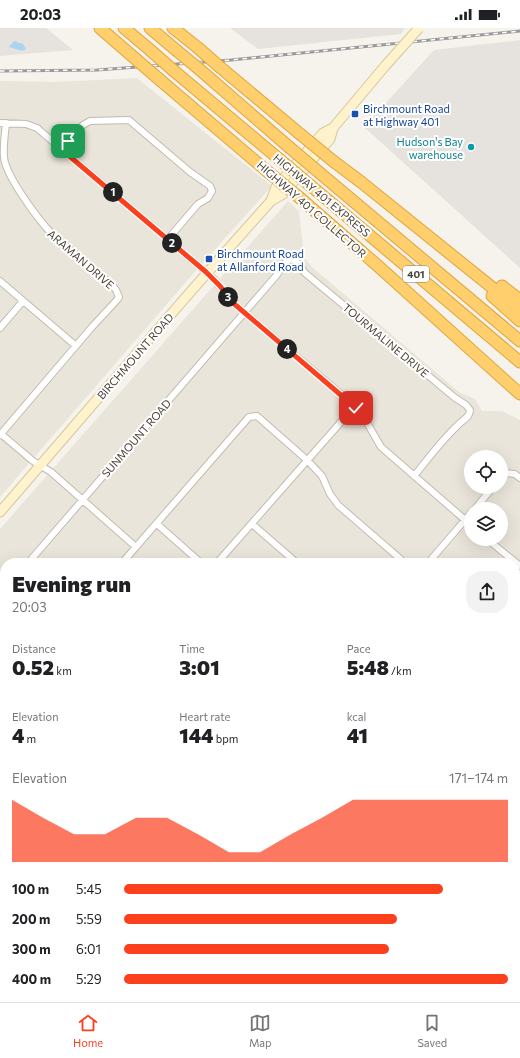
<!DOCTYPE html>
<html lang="en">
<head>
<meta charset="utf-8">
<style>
	body { margin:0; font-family:Commissioner,sans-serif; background:#f2f2f2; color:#202124; height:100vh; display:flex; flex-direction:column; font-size:15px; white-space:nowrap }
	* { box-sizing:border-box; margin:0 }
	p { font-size:13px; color:#757577 }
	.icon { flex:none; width:22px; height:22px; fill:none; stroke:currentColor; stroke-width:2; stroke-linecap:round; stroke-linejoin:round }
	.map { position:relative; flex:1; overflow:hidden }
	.details { position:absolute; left:0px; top:530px; width:520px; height:444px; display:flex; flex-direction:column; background:#fff; border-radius:16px 16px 0 0; box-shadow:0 4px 16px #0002 }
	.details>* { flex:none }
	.fabs { position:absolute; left:464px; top:422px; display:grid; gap:8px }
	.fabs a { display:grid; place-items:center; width:44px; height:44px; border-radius:50%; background:#fff; box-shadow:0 4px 16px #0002; font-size:20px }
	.pin { position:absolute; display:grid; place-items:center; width:34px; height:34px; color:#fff; margin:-17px; border-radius:8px; box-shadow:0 2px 6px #0006 }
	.km { position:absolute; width:20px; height:20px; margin:-10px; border-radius:50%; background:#222; color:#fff; font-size:11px; line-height:20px; text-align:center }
	.round { display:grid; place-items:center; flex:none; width:42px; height:42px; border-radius:16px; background:#f2f2f2 }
	.headline { display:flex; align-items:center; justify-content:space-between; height:68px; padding:0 12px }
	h1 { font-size:22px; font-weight:800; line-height:30px }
	.figures { display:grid; grid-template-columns:repeat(3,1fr); gap:6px; height:68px; padding:4px 12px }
	.figures div { display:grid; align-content:center }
	.figures b { font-size:20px; font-weight:800 }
	.figures small { font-size:11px; font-weight:400 }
	.figures p { font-size:11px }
	.chart { height:112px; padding:8px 12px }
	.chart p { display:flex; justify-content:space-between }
	.chart svg { width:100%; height:72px; margin-top:4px; fill:#fc3f1d; opacity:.7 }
	ul { padding:0 12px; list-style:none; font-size:13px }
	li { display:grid; grid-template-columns:64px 48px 1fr; align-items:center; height:30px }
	li i { height:10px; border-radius:5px; background:#fc3f1d }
	.status { display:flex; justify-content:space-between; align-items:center; height:28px; padding:0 20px; background:#fff; direction:ltr }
	.status svg { height:11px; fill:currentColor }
	.menu { display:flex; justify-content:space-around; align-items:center; height:56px; border-top:1px solid #e0e0e0; background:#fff; font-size:11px; color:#757577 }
	.menu a { display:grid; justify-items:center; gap:2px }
	.menu .on { color:#fc3f1d }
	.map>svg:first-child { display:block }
</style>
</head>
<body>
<div class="status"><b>20:03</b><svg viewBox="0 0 49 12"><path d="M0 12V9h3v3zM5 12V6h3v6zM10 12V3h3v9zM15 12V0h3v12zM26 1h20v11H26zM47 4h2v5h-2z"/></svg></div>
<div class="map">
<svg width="520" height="974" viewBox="0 0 520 974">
	<rect width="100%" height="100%" fill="#f6f3ec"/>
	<path fill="#eae5da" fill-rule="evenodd" d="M 137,50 L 272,158 L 192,247 L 0,469 L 0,53 L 55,54 Z
		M 288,173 L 299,183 L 304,229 L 312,239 L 459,364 L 475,371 L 482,383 L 502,383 L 520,392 L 520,754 L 515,749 L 515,535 L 5,535 L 5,872 L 0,867 L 0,501 ZM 471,429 L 501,429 L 501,459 L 471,459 ZM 471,481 L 501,481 L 501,511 L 471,511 Z
		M 520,898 L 520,974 L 449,974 L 453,969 L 515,969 L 515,904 Z
		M 31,969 L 79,969 L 85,974 L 27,974 Z
		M 186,969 L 222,969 L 218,974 L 191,974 Z
		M 275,969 L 422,969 L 418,974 L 281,974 Z"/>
	<path fill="#f7ead8" d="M 161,969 L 186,969 L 191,974 L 156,974 Z"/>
	<path fill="#e6e2dd" d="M 0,0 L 46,0 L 73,22 L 0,28 Z
		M 230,0 L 405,0 L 401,6 L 258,21 Z
		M 520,12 L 520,240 L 364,99 L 434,22 Z"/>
	<path fill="#d2eab5" d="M 515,749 L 520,754 L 520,856 L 515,862 Z"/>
	<path fill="#e5e3e0" d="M 5,946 L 5,969 L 30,969 L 25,974 L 0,974 L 0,952 Z
		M 463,969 L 474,969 L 470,974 L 458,974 Z"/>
	<path fill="#a9d4f2" d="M 14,13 L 23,16 L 26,21 L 22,23 L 9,19 Z"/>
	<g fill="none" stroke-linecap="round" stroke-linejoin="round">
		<g stroke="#c2bbae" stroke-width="8">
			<path id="street" d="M 0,95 L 26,96 L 37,100 L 214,251 L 232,274 L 355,378 L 362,386 L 381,419 L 471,497
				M 61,121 L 83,97 L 90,93 L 129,92 L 190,144 L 210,158 L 212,163 L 208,170 L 198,176 L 168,211
				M 0,253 L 76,318
				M 0,300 L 23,273
				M 1,406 L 33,433 L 51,444 L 136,519
				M 0,407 L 92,299 L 117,272 L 119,269 L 116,262 L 112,257 L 53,207 C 39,193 5,147 4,129 C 3,118 5,106 6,95
				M 501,450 L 506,445 L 515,446 L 520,450
				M 475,481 L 493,459
				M 157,496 L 201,535
				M 252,496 L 297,535
				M 487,511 L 520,538
				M 28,535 L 276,248 L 285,235 L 290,231 L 296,233 L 305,245 L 454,369 L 466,377 L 470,382 C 470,390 462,392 457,398 C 441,413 428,431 414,448
				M 122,535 L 249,389 L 257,388 L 307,432 L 322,448 L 330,466 L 338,477 L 405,535
				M 217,535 L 355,378
				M 428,535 L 471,485
				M 0,567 L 5,561
				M 515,573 L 520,567
				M 515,623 L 520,628
				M 0,625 L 5,628
				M 515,685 L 520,677
				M 515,705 L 520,709
				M 0,727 L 5,721
				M 0,811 L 5,815
				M 515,921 L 520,926
				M 499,969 L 506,974
				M 138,974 L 142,969"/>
		</g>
		<g stroke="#d6c79b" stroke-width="11">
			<path id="secondary" d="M 271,173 L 276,159 L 323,105 L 333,100
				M 0,484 C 90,380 179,275 271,173 L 283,166 L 330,111 L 333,100 L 385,38
				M 515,883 L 520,877
				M 0,888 L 5,892
				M 97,969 L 103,974
				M 436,974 L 441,969"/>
		</g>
		<g stroke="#e0a43c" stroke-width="13">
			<path id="highway" d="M 100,0 L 131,27
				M 124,0 L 149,21
				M 150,0 L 176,22
				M 173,0 L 197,19
				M 221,40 L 300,106
				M 199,41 L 289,119
				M 174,43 L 279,131
				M 160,52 L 268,144
				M 333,133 L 361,154 L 520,282
				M 321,146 L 520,313
				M 311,158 L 520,334
				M 300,170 L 378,238 L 520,366
				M 502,258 L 520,272
				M 492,268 L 520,293"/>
		</g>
		<use href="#street" stroke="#fff" stroke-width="6"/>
		<use href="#secondary" stroke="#fff3cd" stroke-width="9"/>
		<use href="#highway" stroke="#ffcf6e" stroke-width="11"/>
		<g stroke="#9a9a9a" stroke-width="3">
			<path id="rail" d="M 0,43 L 97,42 L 231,32 L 520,3"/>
		</g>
		<use href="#rail" stroke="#fff" stroke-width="1.5" stroke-dasharray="4.5" stroke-linecap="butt"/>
		<g stroke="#d6c79b" stroke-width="11" stroke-linecap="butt">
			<path id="secondary-bridge" d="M 385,38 L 419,0"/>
		</g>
		<g stroke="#e0a43c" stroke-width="13" stroke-linecap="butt">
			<path id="highway-bridge" d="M 197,19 L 221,40
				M 149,21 L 174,43
				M 176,22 L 199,41
				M 131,27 L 160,52
				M 300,106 L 333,133
				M 289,119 L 321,146
				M 279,131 L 311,158
				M 268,144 L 300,170"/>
		</g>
		<use href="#secondary-bridge" stroke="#fff3cd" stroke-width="9"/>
		<use href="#highway-bridge" stroke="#ffcf6e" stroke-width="11"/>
	</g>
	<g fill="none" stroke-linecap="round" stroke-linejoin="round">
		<g stroke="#fff" stroke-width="8">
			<path id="route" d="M 68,113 L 61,121 L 206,244 L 220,258 L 232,274 L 356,380"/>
		</g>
		<use href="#route" stroke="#fc3f1d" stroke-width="5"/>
	</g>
	<g fill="#1a4fb4" stroke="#fff" stroke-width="1.5">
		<rect x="351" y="82" width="8" height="8" rx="2"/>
		<rect x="205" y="227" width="8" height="8" rx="2"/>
	</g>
	<circle fill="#0f9aa8" stroke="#fff" stroke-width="1.5" cx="471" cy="119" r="4"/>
	<g text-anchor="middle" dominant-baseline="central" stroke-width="4" stroke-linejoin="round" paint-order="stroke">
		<rect fill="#fff" stroke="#817c74" stroke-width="1" x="403" y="238" width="26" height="16" rx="3"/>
		<g font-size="10" font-weight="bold" fill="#4b4439">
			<text x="416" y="246">401</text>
		</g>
		<g font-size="11" fill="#164399" stroke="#fff" text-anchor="start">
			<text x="363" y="80">Birchmount Road<tspan x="363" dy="13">at Highway 401</tspan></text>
			<text x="217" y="225">Birchmount Road<tspan x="217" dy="13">at Allanford Road</tspan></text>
		</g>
		<g font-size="11" fill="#0d838f" stroke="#fff" text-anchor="end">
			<text x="463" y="113">Hudson's Bay<tspan x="463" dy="13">warehouse</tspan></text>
		</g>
		<g font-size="11" fill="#4b4439" stroke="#fff">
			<text transform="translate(322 167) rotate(40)">HIGHWAY 401 EXPRESS</text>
			<text transform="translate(312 181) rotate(41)">HIGHWAY 401 COLLECTOR</text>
			<text transform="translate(81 231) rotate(41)">ARAMAN DRIVE</text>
			<text transform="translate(386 312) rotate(40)">TOURMALINE DRIVE</text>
			<text transform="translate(135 328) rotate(-49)">BIRCHMOUNT ROAD</text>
			<text transform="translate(136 410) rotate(-49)">SUNMOUNT ROAD</text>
		</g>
	</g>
</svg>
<div class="fabs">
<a><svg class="icon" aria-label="locate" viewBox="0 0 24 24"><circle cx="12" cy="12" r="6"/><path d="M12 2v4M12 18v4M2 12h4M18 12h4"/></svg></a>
<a><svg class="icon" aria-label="layers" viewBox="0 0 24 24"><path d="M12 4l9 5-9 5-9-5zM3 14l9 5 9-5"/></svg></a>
</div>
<div class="pin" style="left:68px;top:113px;background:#1e9e55"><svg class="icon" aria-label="arrive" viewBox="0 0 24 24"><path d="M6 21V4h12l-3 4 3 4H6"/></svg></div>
<div class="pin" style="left:356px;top:380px;background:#d93025"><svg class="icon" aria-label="check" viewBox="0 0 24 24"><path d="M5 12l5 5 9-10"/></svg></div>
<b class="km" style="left:113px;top:164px">1</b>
<b class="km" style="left:172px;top:215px">2</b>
<b class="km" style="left:228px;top:269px">3</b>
<b class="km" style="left:287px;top:321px">4</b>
<section class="details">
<div class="headline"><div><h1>Evening run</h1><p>20:03</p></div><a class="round"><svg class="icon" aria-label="share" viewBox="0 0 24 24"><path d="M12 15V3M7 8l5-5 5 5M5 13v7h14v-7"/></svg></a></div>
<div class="figures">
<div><p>Distance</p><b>0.52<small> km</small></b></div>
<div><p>Time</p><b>3:01</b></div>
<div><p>Pace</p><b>5:48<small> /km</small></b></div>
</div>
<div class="figures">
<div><p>Elevation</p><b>4<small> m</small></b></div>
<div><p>Heart rate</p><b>144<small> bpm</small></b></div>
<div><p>kcal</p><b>41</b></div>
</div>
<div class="chart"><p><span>Elevation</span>171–174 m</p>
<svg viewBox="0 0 160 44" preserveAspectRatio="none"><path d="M0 44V6L10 17L20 27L30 27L40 17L50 17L60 27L70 38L80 38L90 27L100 17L110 6L120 6L130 6L140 6L150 6L160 6V44z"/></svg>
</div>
<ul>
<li><b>100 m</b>5:45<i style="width:83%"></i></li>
<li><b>200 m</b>5:59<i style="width:71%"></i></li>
<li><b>300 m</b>6:01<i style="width:69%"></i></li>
<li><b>400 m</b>5:29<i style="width:100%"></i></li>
</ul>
</section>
</div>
<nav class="menu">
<a class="on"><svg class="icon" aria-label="home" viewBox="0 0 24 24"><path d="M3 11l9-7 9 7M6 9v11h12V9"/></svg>Home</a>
<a><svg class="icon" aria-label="map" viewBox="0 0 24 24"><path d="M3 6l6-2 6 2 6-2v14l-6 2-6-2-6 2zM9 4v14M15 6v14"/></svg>Map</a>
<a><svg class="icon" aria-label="saved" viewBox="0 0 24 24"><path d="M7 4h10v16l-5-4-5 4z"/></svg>Saved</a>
</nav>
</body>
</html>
